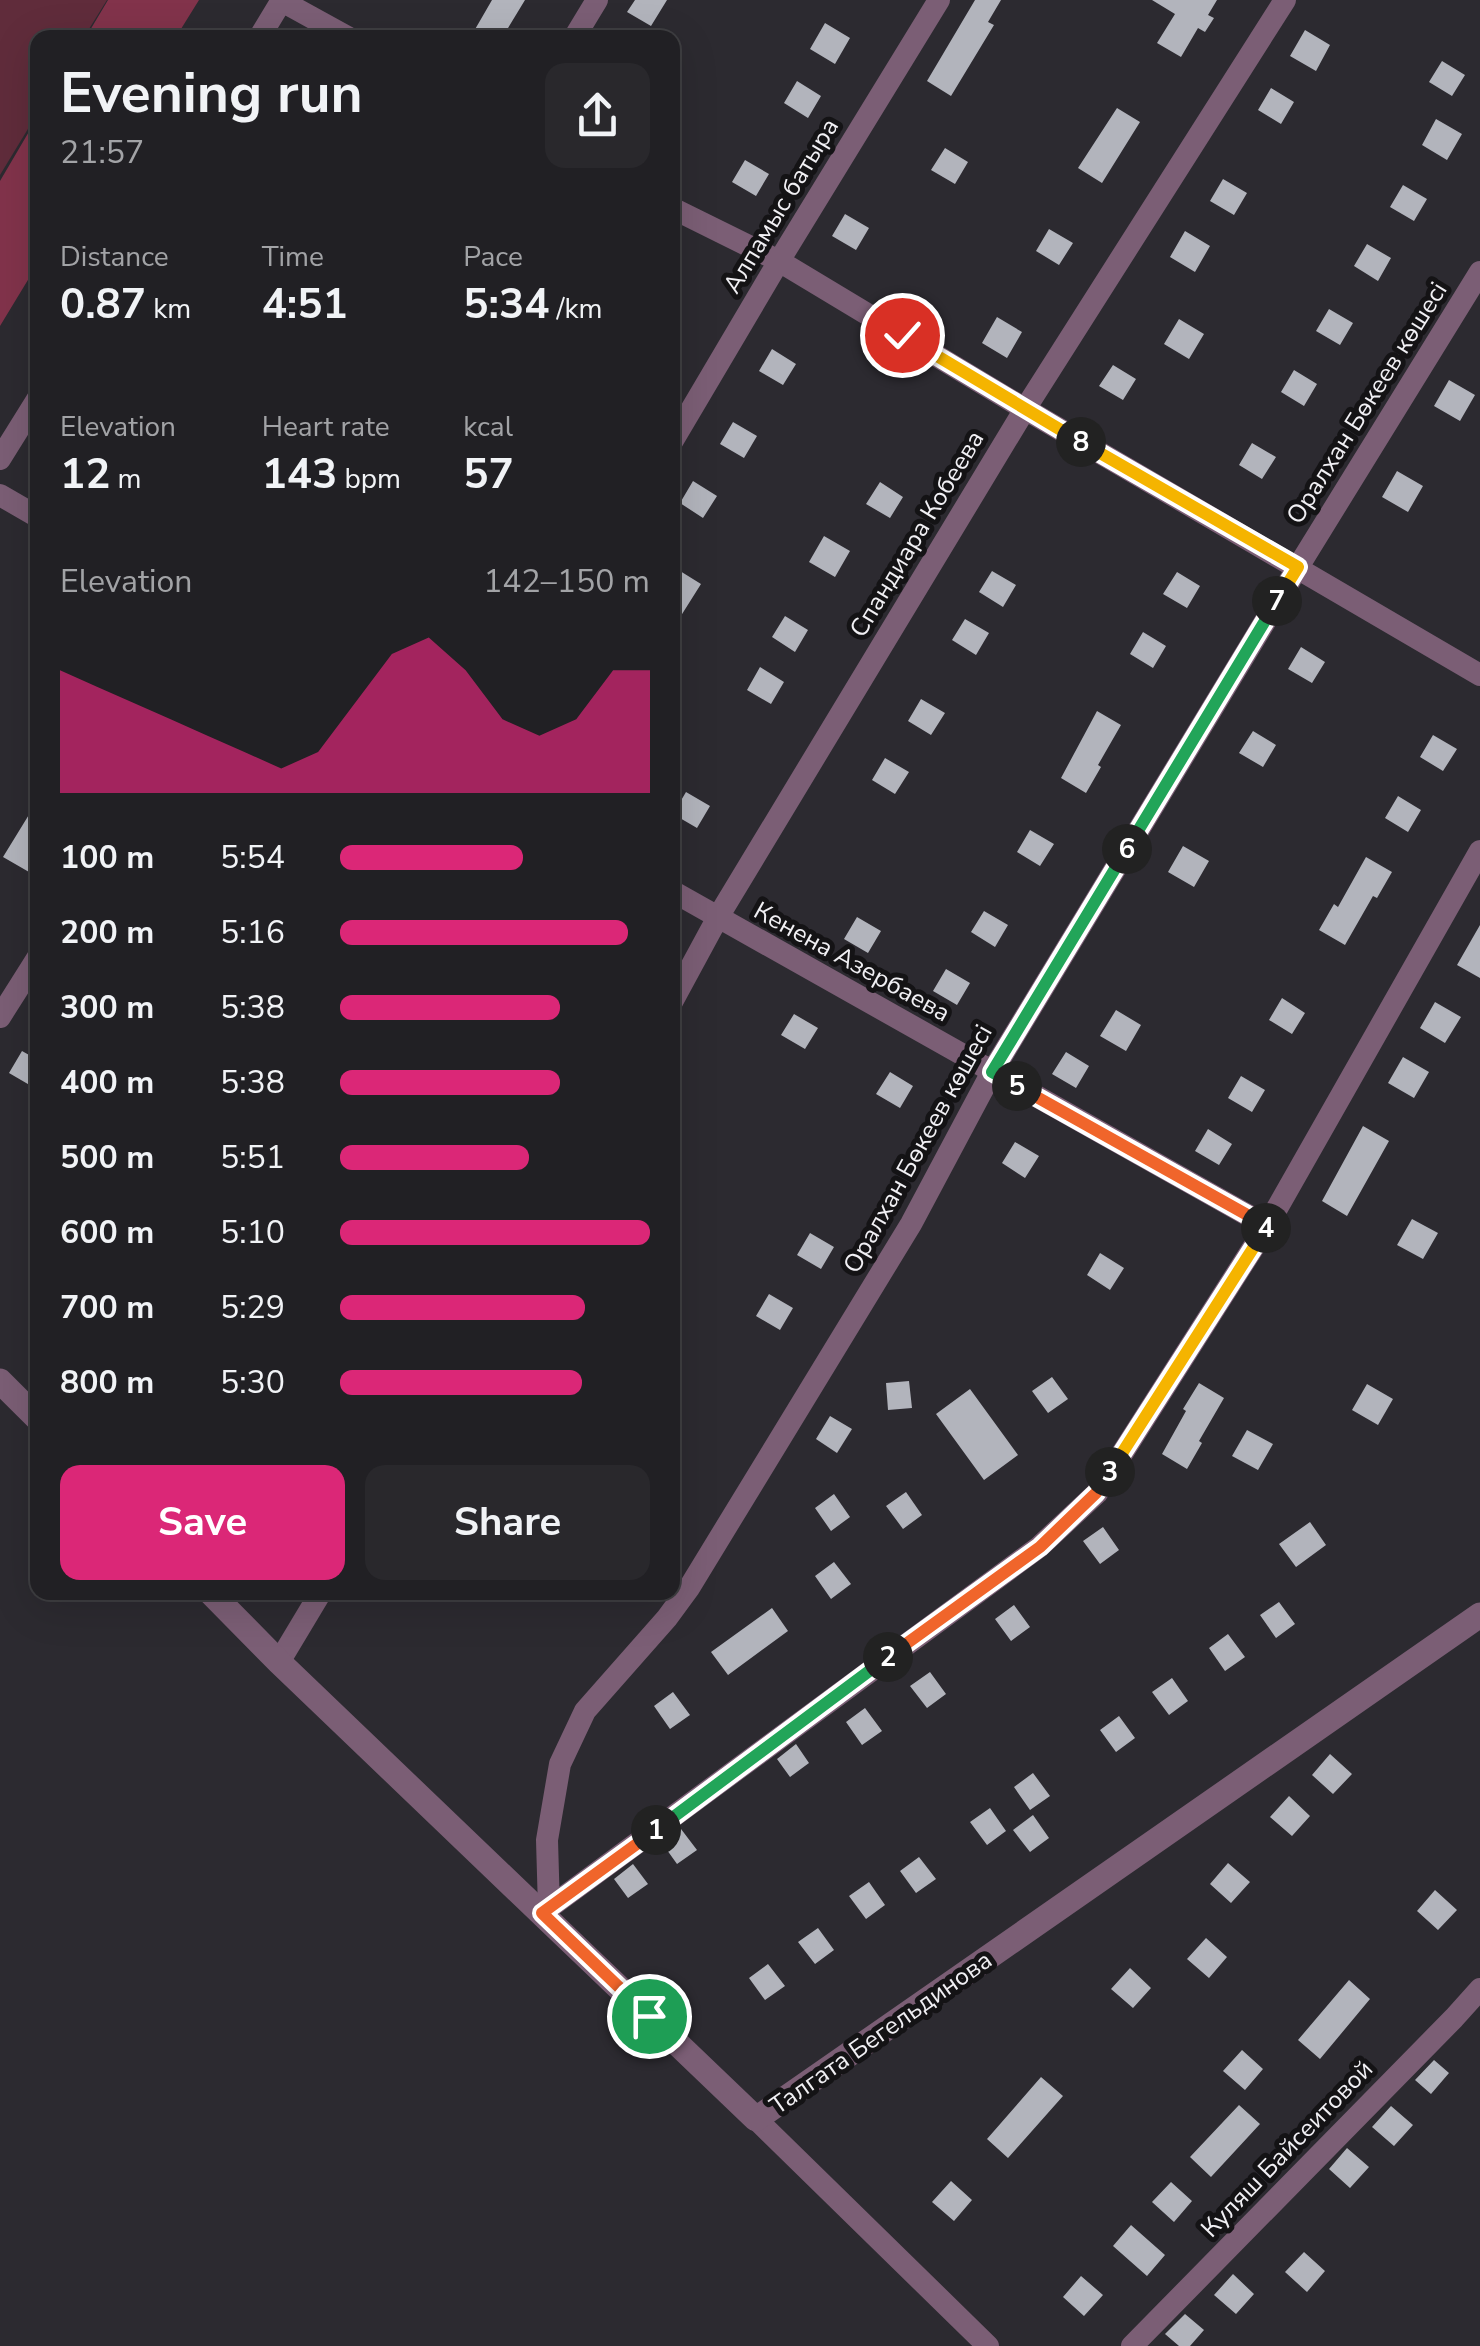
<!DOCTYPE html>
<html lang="en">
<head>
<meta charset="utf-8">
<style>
	body { margin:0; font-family:"Nunito Sans",sans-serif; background:#29282c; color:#f1f3f6; height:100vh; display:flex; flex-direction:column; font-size:38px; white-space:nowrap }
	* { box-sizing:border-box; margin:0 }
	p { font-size:32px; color:#a2a3a6 }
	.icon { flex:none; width:55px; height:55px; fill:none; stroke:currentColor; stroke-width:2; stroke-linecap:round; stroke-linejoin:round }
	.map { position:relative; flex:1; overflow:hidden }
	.side { position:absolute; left:30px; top:30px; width:650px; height:1570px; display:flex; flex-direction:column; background:#212024; border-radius:20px; box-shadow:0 10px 40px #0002,0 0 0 2px #3e3e41 }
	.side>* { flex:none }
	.pin { position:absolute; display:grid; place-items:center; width:85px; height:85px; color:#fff; margin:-42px; border:5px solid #fff; border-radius:50%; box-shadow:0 2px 10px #0007 }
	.km { position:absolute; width:50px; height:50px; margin:-25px; border-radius:50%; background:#222; color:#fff; font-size:28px; line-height:50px; text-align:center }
	.round { display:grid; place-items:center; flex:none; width:105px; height:105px; border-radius:20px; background:#29282c }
	.summary { display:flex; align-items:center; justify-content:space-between; height:170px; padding:0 30px }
	h1 { font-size:55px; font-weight:700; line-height:75px }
	.figures { display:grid; grid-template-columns:repeat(3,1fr); gap:15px; height:170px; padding:10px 30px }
	.figures div { display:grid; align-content:center }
	.figures b { font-size:42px; font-weight:700 }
	.figures small { font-size:28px; font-weight:400 }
	.figures p { font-size:28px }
	.chart { height:280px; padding:20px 30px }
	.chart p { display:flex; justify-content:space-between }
	.chart svg { width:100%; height:180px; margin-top:10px; fill:#db2777; opacity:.7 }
	.action { display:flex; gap:20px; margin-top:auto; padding:20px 30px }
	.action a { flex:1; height:115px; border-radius:20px; background:#db2777; color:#fff; font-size:40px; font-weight:700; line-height:115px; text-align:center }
	.action a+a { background:#29282c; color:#f1f3f6 }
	ul { padding:0 30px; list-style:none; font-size:32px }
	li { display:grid; grid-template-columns:160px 120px 1fr; align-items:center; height:75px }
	li i { height:25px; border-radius:12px; background:#db2777 }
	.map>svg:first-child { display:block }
</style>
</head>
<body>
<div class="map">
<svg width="1480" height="2346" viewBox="0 0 1480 2346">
	<rect width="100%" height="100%" fill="#2c2a30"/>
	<path fill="#602c3b" d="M 0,0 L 107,0 L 84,37 L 38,38 L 37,114 L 0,175 Z"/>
	<path fill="#82334b" d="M 108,0 L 199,0 L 176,37 L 86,37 Z
		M 37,118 L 37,265 L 0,326 L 0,181 Z"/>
	<path fill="#b2b4bc" d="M 492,0 L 525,0 L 502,38 L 470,38 Z
		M 635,0 L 667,0 L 651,26 L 627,12 Z
		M 975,0 L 1001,0 L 988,22 L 994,25 L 951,96 L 927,81 Z
		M 1152,0 L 1217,0 L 1208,15 L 1214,18 L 1205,32 L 1198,28 L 1181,57 L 1157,43 L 1175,14 Z
		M 825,23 L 850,38 L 835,64 L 810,49 Z
		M 1305,30 L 1330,45 L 1316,71 L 1290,56 Z
		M 1442,61 L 1465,75 L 1452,96 L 1429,82 Z
		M 797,81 L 821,96 L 808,118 L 784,103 Z
		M 1271,88 L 1294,102 L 1281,124 L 1258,110 Z
		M 1117,108 L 1140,122 L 1102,183 L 1078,168 Z
		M 1436,119 L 1462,134 L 1447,160 L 1422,145 Z
		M 945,148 L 968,162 L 955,184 L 931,170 Z
		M 745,160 L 769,174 L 756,196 L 732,182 Z
		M 1223,179 L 1247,193 L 1234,215 L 1210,201 Z
		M 1403,185 L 1427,199 L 1414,221 L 1390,207 Z
		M 845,214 L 869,228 L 856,250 L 832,236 Z
		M 1049,229 L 1073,243 L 1059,265 L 1036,251 Z
		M 1185,231 L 1210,246 L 1195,272 L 1170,257 Z
		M 1367,244 L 1391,258 L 1378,281 L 1354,266 Z
		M 1329,309 L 1353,323 L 1340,345 L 1316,331 Z
		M 997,317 L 1022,332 L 1007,358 L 982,343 Z
		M 1179,319 L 1204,334 L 1189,359 L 1164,344 Z
		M 772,349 L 796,364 L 783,385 L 759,371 Z
		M 1113,365 L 1136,379 L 1123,400 L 1099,386 Z
		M 1294,370 L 1317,384 L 1304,406 L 1281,392 Z
		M 1449,380 L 1475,395 L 1460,421 L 1434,406 Z
		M 733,422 L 757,436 L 744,458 L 720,444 Z
		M 1252,443 L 1276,457 L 1262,479 L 1239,465 Z
		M 1397,471 L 1423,486 L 1408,512 L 1382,497 Z
		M 693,481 L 717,496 L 703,518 L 680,503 Z
		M 880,482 L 903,497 L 890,518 L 866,504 Z
		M 824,536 L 850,551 L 835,577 L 809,562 Z
		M 672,566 L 701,584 L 672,630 Z
		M 992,571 L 1016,585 L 1003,607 L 979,592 Z
		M 1177,572 L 1200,586 L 1187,608 L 1163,594 Z
		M 785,616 L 808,630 L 795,652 L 772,637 Z
		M 965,619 L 989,633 L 976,655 L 952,640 Z
		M 1143,632 L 1166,646 L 1153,668 L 1130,654 Z
		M 1301,647 L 1325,662 L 1312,683 L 1288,669 Z
		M 760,667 L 784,682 L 771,704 L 747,690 Z
		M 921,699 L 945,713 L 931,735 L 908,721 Z
		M 1097,711 L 1121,725 L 1098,765 L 1101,767 L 1086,793 L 1061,778 Z
		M 1253,731 L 1276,745 L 1263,767 L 1239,753 Z
		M 1433,735 L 1457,749 L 1443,771 L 1420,757 Z
		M 885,758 L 909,772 L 895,794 L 872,780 Z
		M 686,792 L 710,806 L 697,828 L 673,814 Z
		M 1398,796 L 1421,810 L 1408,832 L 1385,818 Z
		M 38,800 L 38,858 L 29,872 L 3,857 Z
		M 1030,830 L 1054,844 L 1040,866 L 1017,852 Z
		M 1183,846 L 1209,861 L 1194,887 L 1168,872 Z
		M 1366,857 L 1392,872 L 1377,898 L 1373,896 L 1345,945 L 1319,930 L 1334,904 L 1338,907 Z
		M 984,911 L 1008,925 L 995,947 L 971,932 Z
		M 857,917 L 881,931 L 868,953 L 844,939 Z
		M 1480,925 L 1480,978 L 1457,965 Z
		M 946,969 L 970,983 L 957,1005 L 933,991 Z
		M 1282,998 L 1305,1013 L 1292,1034 L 1269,1020 Z
		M 1435,1002 L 1461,1017 L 1445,1043 L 1420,1028 Z
		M 1116,1010 L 1141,1025 L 1126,1051 L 1100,1036 Z
		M 794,1014 L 818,1028 L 805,1049 L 781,1035 Z
		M 22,1051 L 38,1060 L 38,1079 L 33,1087 L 9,1073 Z
		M 1066,1052 L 1089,1066 L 1076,1088 L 1052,1074 Z
		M 1403,1057 L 1429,1072 L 1414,1098 L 1388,1083 Z
		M 890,1072 L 913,1086 L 900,1108 L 876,1094 Z
		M 1241,1076 L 1265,1090 L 1252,1112 L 1228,1098 Z
		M 1363,1126 L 1389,1141 L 1347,1216 L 1322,1201 Z
		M 1208,1129 L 1232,1144 L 1219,1165 L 1195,1151 Z
		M 1015,1142 L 1039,1156 L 1025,1178 L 1002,1163 Z
		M 1412,1219 L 1438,1233 L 1423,1259 L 1397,1245 Z
		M 810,1233 L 834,1247 L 821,1269 L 797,1255 Z
		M 1100,1253 L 1124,1268 L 1110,1290 L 1087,1275 Z
		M 769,1294 L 793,1308 L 780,1330 L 756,1316 Z
		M 1052,1377 L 1068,1399 L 1048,1413 L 1032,1391 Z
		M 909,1381 L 912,1408 L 888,1410 L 886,1383 Z
		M 1199,1383 L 1224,1398 L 1199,1441 L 1202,1443 L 1187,1469 L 1162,1454 L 1186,1411 L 1183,1409 Z
		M 1367,1384 L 1393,1399 L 1378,1425 L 1352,1410 Z
		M 970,1389 L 1018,1455 L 984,1480 L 936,1414 Z
		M 830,1416 L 852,1429 L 837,1453 L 816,1439 Z
		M 1247,1430 L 1273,1444 L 1258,1470 L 1232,1456 Z
		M 906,1492 L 922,1515 L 903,1529 L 886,1506 Z
		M 834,1494 L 850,1517 L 831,1531 L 815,1508 Z
		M 1310,1522 L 1326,1545 L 1296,1567 L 1279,1544 Z
		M 1103,1527 L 1119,1550 L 1100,1564 L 1083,1541 Z
		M 834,1562 L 851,1584 L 831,1599 L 815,1576 Z
		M 1279,1602 L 1295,1624 L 1276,1638 L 1260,1615 Z
		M 1014,1605 L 1030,1627 L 1011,1641 L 995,1619 Z
		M 772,1608 L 788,1631 L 728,1675 L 711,1652 Z
		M 1228,1634 L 1245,1657 L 1225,1671 L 1209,1648 Z
		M 930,1672 L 946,1694 L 927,1708 L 910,1686 Z
		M 1172,1678 L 1188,1701 L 1169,1715 L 1152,1692 Z
		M 673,1692 L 690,1715 L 670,1729 L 654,1706 Z
		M 865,1708 L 882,1731 L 862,1745 L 846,1722 Z
		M 1119,1716 L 1135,1738 L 1116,1752 L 1100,1730 Z
		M 796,1744 L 809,1763 L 790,1777 L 777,1759 Z
		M 1330,1754 L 1352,1774 L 1333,1794 L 1312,1775 Z
		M 1033,1773 L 1050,1796 L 1030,1810 L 1014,1787 Z
		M 1289,1796 L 1310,1816 L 1292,1836 L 1270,1817 Z
		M 990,1808 L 1006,1831 L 987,1845 L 970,1822 Z
		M 1033,1815 L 1049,1838 L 1030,1852 L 1013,1830 Z
		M 681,1829 L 697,1850 L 677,1864 L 662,1843 Z
		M 919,1857 L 936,1879 L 916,1893 L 900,1871 Z
		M 1228,1863 L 1250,1882 L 1231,1903 L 1210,1884 Z
		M 633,1864 L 648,1884 L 628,1898 L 614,1879 Z
		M 869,1882 L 885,1905 L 866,1919 L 849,1896 Z
		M 1435,1890 L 1457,1910 L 1438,1930 L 1417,1911 Z
		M 818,1928 L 834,1950 L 815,1964 L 798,1942 Z
		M 1206,1938 L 1227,1957 L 1209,1978 L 1187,1959 Z
		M 768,1964 L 785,1986 L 765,2000 L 749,1978 Z
		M 1130,1968 L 1151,1988 L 1133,2008 L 1111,1989 Z
		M 1349,1980 L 1370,1999 L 1320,2059 L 1298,2040 Z
		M 1242,2050 L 1263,2069 L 1245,2090 L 1223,2071 Z
		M 1434,2060 L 1449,2073 L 1431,2094 L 1415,2080 Z
		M 1041,2077 L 1063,2096 L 1008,2158 L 987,2139 Z
		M 1239,2105 L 1260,2124 L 1211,2177 L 1190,2157 Z
		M 1391,2106 L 1413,2125 L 1394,2146 L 1372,2127 Z
		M 1347,2148 L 1369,2167 L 1350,2188 L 1329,2169 Z
		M 951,2181 L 972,2200 L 954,2221 L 932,2202 Z
		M 1171,2182 L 1192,2201 L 1174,2222 L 1152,2202 Z
		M 1131,2225 L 1165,2255 L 1147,2276 L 1113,2246 Z
		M 1304,2252 L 1325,2271 L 1307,2292 L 1285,2272 Z
		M 1233,2274 L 1254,2294 L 1236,2314 L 1214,2295 Z
		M 1081,2276 L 1103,2295 L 1084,2316 L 1063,2297 Z
		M 1185,2314 L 1204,2330 L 1190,2346 L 1179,2346 L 1165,2334 Z"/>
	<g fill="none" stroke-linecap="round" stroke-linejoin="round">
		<path stroke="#7b5e75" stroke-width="22" d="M 282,1 L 349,38
			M 259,38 L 282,0
			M 574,38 L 597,0
			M 672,208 L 779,261 L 1025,409 L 1480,675
			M 672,442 L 779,261 L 939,0
			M 0,459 L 38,398
			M 0,495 L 38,517
			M 672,891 L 1267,1226
			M 672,1002 L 718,917 L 1025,409 L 1285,0
			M 0,1017 L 38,957
			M 279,1662 L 321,1592
			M 549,1909 L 547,1840 L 560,1764 L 585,1711 L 667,1618 L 689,1588 L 911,1224 L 992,1072 L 1298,567 L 1480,272
			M 542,1913 L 1039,1547 L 1097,1493 L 1267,1226 L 1480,851
			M 756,2119 L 988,2346
			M 1132,2346 L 1454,2018 L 1480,1989"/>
		<path stroke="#7b5e75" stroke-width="25" d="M 0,1381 L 38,1419
			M 210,1592 L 279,1662 L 756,2119 L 1480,1615"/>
	</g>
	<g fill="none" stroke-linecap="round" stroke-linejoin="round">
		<g stroke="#fff" stroke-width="20">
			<path id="split-1" d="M 649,2016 L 542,1913 L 656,1830"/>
		</g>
		<g stroke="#fff" stroke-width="20">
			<path id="split-2" d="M 656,1830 L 888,1657"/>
		</g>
		<g stroke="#fff" stroke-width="20">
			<path id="split-3" d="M 888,1657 L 1040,1547 L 1096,1493 L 1110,1472"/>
		</g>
		<g stroke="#fff" stroke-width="20">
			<path id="split-4" d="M 1110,1472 L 1266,1228"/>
		</g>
		<g stroke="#fff" stroke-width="20">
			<path id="split-5" d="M 1017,1086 L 1267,1226 L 1266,1228"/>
		</g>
		<g stroke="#fff" stroke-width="20">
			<path id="split-6" d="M 1017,1086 L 992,1072 L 1127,849"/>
		</g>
		<g stroke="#fff" stroke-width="20">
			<path id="split-7" d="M 1127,849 L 1277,601"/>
		</g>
		<g stroke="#fff" stroke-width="20">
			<path id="split-8" d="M 1081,442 L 1298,567 L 1277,601"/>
		</g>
		<g stroke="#fff" stroke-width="20">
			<path id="split-9" d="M 902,335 L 1081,442"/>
		</g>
		<use href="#split-1" stroke="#f0652b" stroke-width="12"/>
		<use href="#split-2" stroke="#22a559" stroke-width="12"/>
		<use href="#split-3" stroke="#f0652b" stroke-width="12"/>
		<use href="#split-4" stroke="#f5b400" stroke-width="12"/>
		<use href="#split-5" stroke="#f0652b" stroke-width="12"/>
		<use href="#split-6" stroke="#22a559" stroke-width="12"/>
		<use href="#split-7" stroke="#22a559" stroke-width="12"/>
		<use href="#split-8" stroke="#f5b400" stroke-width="12"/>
		<use href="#split-9" stroke="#f5b400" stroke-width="12"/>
	</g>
	<g text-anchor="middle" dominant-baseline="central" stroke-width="10" stroke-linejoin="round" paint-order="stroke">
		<g font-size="25" fill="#f1f0f4" stroke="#141315">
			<text transform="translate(781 206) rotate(-59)">Алпамыс батыра</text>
			<text transform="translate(1367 403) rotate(-58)">Оралхан Бөкеев көшесі</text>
			<text transform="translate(917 534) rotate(-59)">Спандиара Кобеева</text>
			<text transform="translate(852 962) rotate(29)">Кенена Азербаева</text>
			<text transform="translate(918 1149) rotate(-61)">Оралхан Бөкеев көшесі</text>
			<text transform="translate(881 2033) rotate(-35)">Талгата Бегельдинова</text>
			<text transform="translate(1287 2149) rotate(-46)">Куляш Байсеитовой</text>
		</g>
	</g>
</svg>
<div class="pin" style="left:649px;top:2016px;background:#1e9e55"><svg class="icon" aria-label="arrive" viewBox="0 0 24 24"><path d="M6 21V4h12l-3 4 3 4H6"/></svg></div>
<div class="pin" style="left:902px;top:335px;background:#d93025"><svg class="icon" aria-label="check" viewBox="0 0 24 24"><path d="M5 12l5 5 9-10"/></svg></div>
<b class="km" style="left:656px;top:1830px">1</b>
<b class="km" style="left:888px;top:1657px">2</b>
<b class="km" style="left:1110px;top:1472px">3</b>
<b class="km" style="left:1266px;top:1228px">4</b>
<b class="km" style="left:1017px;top:1086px">5</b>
<b class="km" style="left:1127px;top:849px">6</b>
<b class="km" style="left:1277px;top:601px">7</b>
<b class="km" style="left:1081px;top:442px">8</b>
<section class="side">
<div class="summary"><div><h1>Evening run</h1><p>21:57</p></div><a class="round"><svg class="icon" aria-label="share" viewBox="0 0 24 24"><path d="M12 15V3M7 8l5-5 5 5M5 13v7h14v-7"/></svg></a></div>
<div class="figures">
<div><p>Distance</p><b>0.87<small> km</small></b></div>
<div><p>Time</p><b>4:51</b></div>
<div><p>Pace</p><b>5:34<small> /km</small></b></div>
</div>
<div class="figures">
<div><p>Elevation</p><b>12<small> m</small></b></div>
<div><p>Heart rate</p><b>143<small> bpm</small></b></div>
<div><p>kcal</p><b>57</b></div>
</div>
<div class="chart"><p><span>Elevation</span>142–150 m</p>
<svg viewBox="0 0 160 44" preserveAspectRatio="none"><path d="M0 44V14L10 18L20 22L30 26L40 30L50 34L60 38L70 34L80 22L90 10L100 6L110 14L120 26L130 30L140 26L150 14L160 14V44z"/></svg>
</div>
<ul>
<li><b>100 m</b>5:54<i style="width:59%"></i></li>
<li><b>200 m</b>5:16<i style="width:93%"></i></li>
<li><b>300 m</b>5:38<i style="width:71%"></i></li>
<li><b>400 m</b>5:38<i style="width:71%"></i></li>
<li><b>500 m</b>5:51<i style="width:61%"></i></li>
<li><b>600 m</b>5:10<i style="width:100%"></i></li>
<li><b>700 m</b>5:29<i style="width:79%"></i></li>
<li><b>800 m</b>5:30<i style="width:78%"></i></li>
</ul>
<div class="action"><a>Save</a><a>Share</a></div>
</section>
</div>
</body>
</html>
